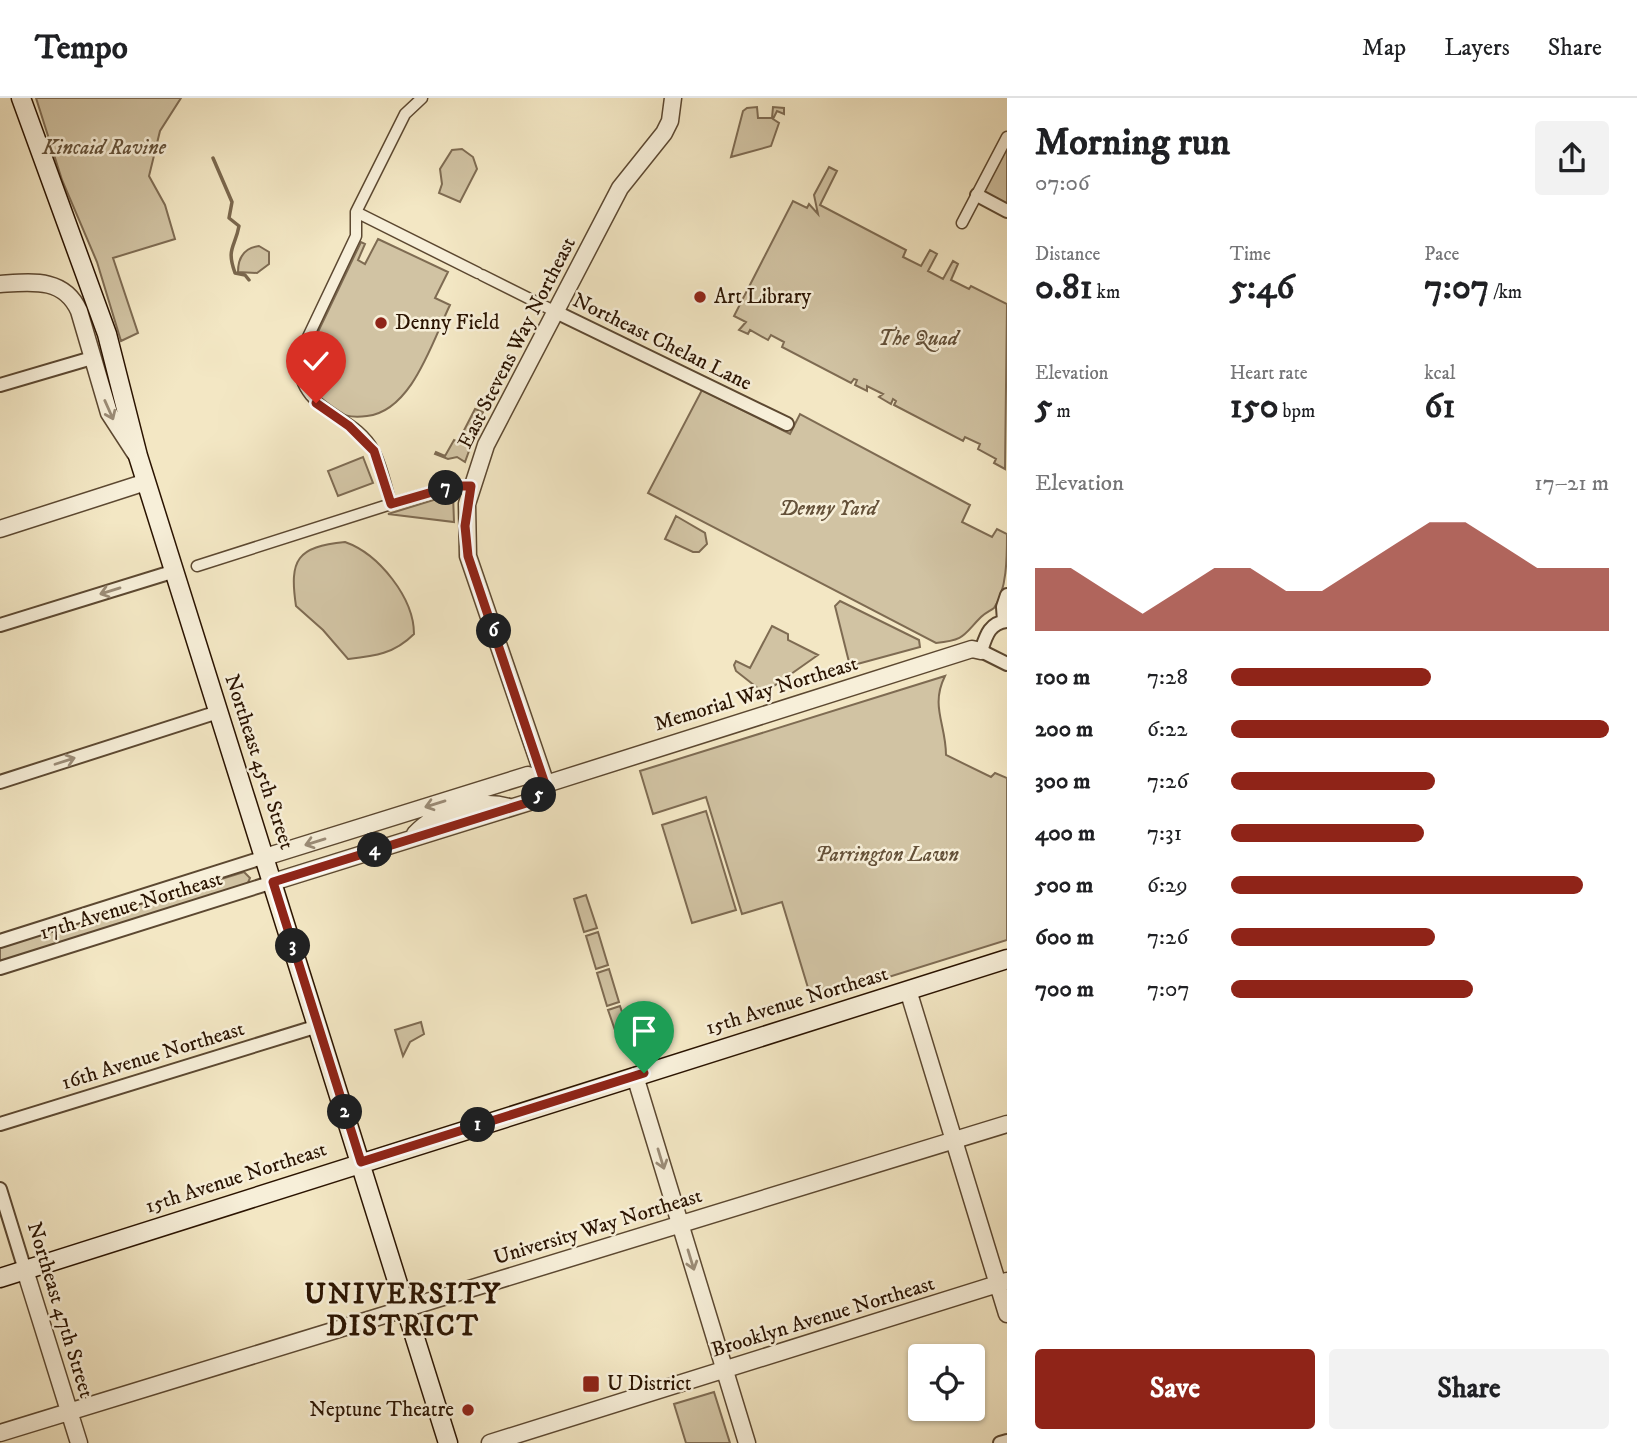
<!DOCTYPE html>
<html lang="en">
<head>
<meta charset="utf-8">
<style>
	body { margin:0; font-family:"IM FELL DW Pica",serif; background:#f2f2f2; color:#202124; height:100vh; display:flex; flex-direction:column; font-size:26px; white-space:nowrap }
	* { box-sizing:border-box; margin:0 }
	p { font-size:23px; color:#757577 }
	.icon { flex:none; width:38px; height:38px; fill:none; stroke:currentColor; stroke-width:2; stroke-linecap:round; stroke-linejoin:round }
	.map { position:relative; flex:1; overflow:hidden }
	.sheet { display:flex; flex-direction:column; background:#fff; width:630px }
	.sheet>* { flex:none }
	.fabs { position:absolute; left:908px; top:1246px; display:grid; gap:14px }
	.fabs a { display:grid; place-items:center; width:77px; height:77px; border-radius:7px; background:#fff; box-shadow:0 2px 5px #0004; font-size:35px }
	.pin { position:absolute; display:grid; place-items:center; width:60px; height:60px; color:#fff; margin:-72px -30px; border-radius:50% 50% 50% 0; rotate:-45deg; box-shadow:0 0 7px #0007 }
	.pin .icon { rotate:45deg }
	.km { position:absolute; width:35px; height:35px; margin:-18px; border-radius:50%; background:#222; color:#fff; font-size:19px; line-height:35px; text-align:center }
	.round { display:grid; place-items:center; flex:none; width:74px; height:74px; border-radius:7px; background:#f2f2f2 }
	.overview { display:flex; align-items:center; justify-content:space-between; height:119px; padding:0 28px }
	h1 { font-size:38px; font-weight:800; line-height:52px }
	.stats { display:grid; grid-template-columns:repeat(3,1fr); gap:10px; height:119px; padding:7px 28px }
	.stats div { display:grid; align-content:center }
	.stats b { font-size:35px; font-weight:800 }
	.stats small { font-size:19px; font-weight:400 }
	.stats p { font-size:19px }
	.chart { height:196px; padding:14px 28px }
	.chart p { display:flex; justify-content:space-between }
	.chart svg { width:100%; height:126px; margin-top:7px; fill:#8f2418; opacity:.7 }
	.primary-button { display:flex; gap:14px; margin-top:auto; padding:14px 28px }
	.primary-button a { flex:1; height:80px; border-radius:7px; background:#8f2418; color:#fff; font-size:28px; font-weight:800; line-height:80px; text-align:center }
	.primary-button a+a { background:#f2f2f2; color:#202124 }
	ul { padding:0 28px; list-style:none; font-size:23px }
	li { display:grid; grid-template-columns:112px 84px 1fr; align-items:center; height:52px }
	li i { height:18px; border-radius:9px; background:#8f2418 }
	header { display:flex; align-items:center; gap:42px; box-sizing:border-box; height:98px; padding:0 35px; background:#fff; border-bottom:2px solid #e0e0e0 }
	header strong { font-size:33px }
	nav { display:flex; gap:38px; margin-inline-start:auto; font-size:24px }
	main { display:flex; flex:1; min-height:0 }
	.map>svg:first-child { display:block }
</style>
</head>
<body>
<header>
<strong>Tempo</strong>
<nav><a>Map</a><a>Layers</a><a>Share</a></nav>
</header>
<main>
<div class="map">
<svg width="1007" height="1345" viewBox="0 0 1007 1345">
	<rect width="100%" height="100%" fill="#f3e7c4"/>
	<filter id="stains"><feTurbulence type="fractalNoise" baseFrequency=".00286" numOctaves="4"/><feColorMatrix values="0 0 0 0 .2 0 0 0 0 .09 0 0 0 0 .02 0 0 0 .5 -.17"/></filter>
	<radialGradient id="worn" r=".72"><stop offset=".6" stop-color="#630" stop-opacity="0"/><stop offset="1" stop-color="#630" stop-opacity=".3"/></radialGradient>
	<path fill="#d1c3a3" stroke="#7e6b52" stroke-width="2" d="M 36,0 L 181,0 L 160,33 L 149,78 L 165,107 L 175,141 L 113,160 L 138,235 L 121,243 L 97,164 L 62,82 Z
		M 757,9 L 758,20 L 772,20 L 773,9 L 784,10 L 784,16 L 777,13 L 773,21 L 779,25 L 771,48 L 731,59 L 743,13 L 747,10 Z
		M 1007,50 L 1007,109 L 982,96 Z
		M 462,51 L 473,59 L 477,71 L 460,104 L 439,95 L 442,86 L 440,71 L 452,52 Z
		M 829,69 L 837,73 L 820,107 L 906,152 L 903,159 L 921,168 L 930,152 L 937,156 L 928,173 L 943,181 L 953,163 L 958,166 L 951,182 L 969,191 L 971,188 L 1007,206 L 1005,371 L 994,365 L 996,361 L 978,351 L 980,346 L 965,339 L 963,343 L 894,307 L 896,303 L 893,301 L 891,306 L 879,299 L 883,296 L 867,288 L 867,293 L 855,287 L 857,282 L 854,281 L 851,285 L 782,249 L 784,244 L 771,237 L 768,242 L 750,232 L 748,236 L 739,232 L 746,224 L 734,218 L 793,103 L 807,110 L 809,106 L 818,116 L 814,97 Z
		M 378,141 L 448,174 L 435,200 L 450,207 C 432,244 412,313 367,318 C 351,320 340,318 327,307 C 314,296 304,278 305,261 L 361,144 L 365,146 L 358,162 L 365,166 Z
		M 259,148 L 269,154 L 269,166 L 257,175 L 238,174 C 238,160 244,150 259,148 Z
		M 702,292 L 790,336 L 800,316 L 970,407 L 962,424 L 992,439 L 997,431 L 1007,436 C 1007,459 1007,492 994,510 C 990,513 985,515 981,519 C 963,537 966,542 936,545 L 648,395 Z
		M 475,311 L 483,314 L 465,364 L 457,359 L 448,361 L 435,356 L 436,354 L 445,358 L 454,342 L 458,344 Z
		M 363,359 L 373,385 L 338,398 L 328,373 Z
		M 453,396 L 454,424 L 388,416 Z
		M 676,418 L 705,435 L 707,446 L 699,454 L 693,454 L 665,441 Z
		M 345,444 C 379,456 414,500 414,536 C 394,556 375,558 348,561 L 323,532 L 296,508 C 289,461 297,449 345,444 Z
		M 840,503 L 919,542 L 920,549 L 850,568 L 835,508 Z
		M 772,528 L 788,536 L 788,542 L 818,557 L 764,595 L 736,573 L 734,567 L 736,563 L 750,570 Z
		M 945,578 C 930,608 946,626 946,657 L 991,679 L 995,675 L 1007,680 L 1007,842 L 812,903 L 782,804 L 742,816 L 706,699 L 653,716 L 640,673 Z
		M 706,713 L 736,812 L 692,825 L 662,727 Z
		M 244,774 L 250,780 L 247,787 L 0,864 L 0,849 Z
		M 586,797 L 597,830 L 584,834 L 574,801 Z
		M 598,834 L 608,867 L 596,871 L 586,838 Z
		M 609,871 L 619,904 L 607,908 L 597,875 Z
		M 620,908 L 628,932 L 616,935 L 608,912 Z
		M 421,924 L 424,936 L 410,944 L 403,958 L 395,932 Z
		M 714,1294 L 730,1345 L 686,1345 L 674,1306 Z"/>
	<g fill="none" stroke-linecap="round" stroke-linejoin="round">
		<path stroke="#7a674d" stroke-width="3.5" d="M 213,60 L 232,104 L 229,120 L 239,128 C 235,150 226,150 235,175 L 245,177 L 249,182"/>
		<g stroke="#5c4831" stroke-width="13">
			<path id="pedestrian" d="M 356,114 L 478,175
				M 962,125 L 1007,39
				M 482,177 L 556,214
				M 391,406 C 386,389 382,369 374,353 C 353,313 299,317 298,260 L 356,138 L 356,114 L 405,16 L 422,0
				M 197,468 L 391,406 L 453,388 L 471,388"/>
		</g>
		<g stroke="#5c4831" stroke-width="16">
			<path id="minor" d="M 977,97 L 1007,113
				M 556,214 L 787,326
				M 0,287 L 92,260
				M 1004,523 L 1003,509 L 1007,497
				M 1007,523 C 989,525 986,538 981,553 L 1007,566
				M 0,527 L 175,473
				M 0,684 L 218,614
				M 0,843 L 265,759
				M 0,870 L 273,784
				M 0,1026 L 318,928
				M 0,1091 L 25,1172
				M 1000,1345 L 1007,1343"/>
		</g>
		<g stroke="#5c4831" stroke-width="19">
			<path id="tertiary" d="M 0,186 C 31,184 64,179 79,213 L 109,315 L 135,355
				M 0,431 L 146,384
				M 546,686 L 468,458 L 467,406 L 486,347 L 620,90 L 664,35 L 670,23 L 673,0
				M 415,736 C 436,713 480,700 509,709
				M 265,759 L 528,677 L 546,686
				M 273,784 L 536,702 L 546,686 L 972,551 L 981,553
				M 908,892 L 1007,1216
				M 635,978 L 747,1345
				M 25,1172 L 79,1345
				M 0,1335 L 1007,1026
				M 490,1345 L 1007,1183"/>
		</g>
		<g stroke="#2a1300" stroke-width="21">
			<path id="secondary" d="M 21,0 L 107,236 L 138,358 L 448,1345
				M 0,1180 L 1007,861"/>
		</g>
		<use href="#pedestrian" stroke="#f7efd9" stroke-width="10"/>
		<use href="#minor" stroke="#f7efd9" stroke-width="12"/>
		<use href="#tertiary" stroke="#f7efd9" stroke-width="16"/>
		<use href="#secondary" stroke="#f7efd9" stroke-width="18"/>
	</g>
	<defs><path id="oneway-shaft" d="M-6 0H5M1.5-3L5.5 0L1.5 3" fill="none" stroke-width="1.6" stroke-linecap="round" stroke-linejoin="round" transform="scale(1.75)"/></defs>
	<g stroke="#9b8c77">
		<use href="#oneway-shaft" transform="translate(109 312) rotate(66)"/>
		<use href="#oneway-shaft" transform="translate(110 493) rotate(163)"/>
		<use href="#oneway-shaft" transform="translate(65 663) rotate(-18)"/>
		<use href="#oneway-shaft" transform="translate(435 706) rotate(163)"/>
		<use href="#oneway-shaft" transform="translate(315 744) rotate(163)"/>
		<use href="#oneway-shaft" transform="translate(661 1061) rotate(73)"/>
		<use href="#oneway-shaft" transform="translate(691 1162) rotate(73)"/>
	</g>
	<g fill="none" stroke-linecap="round" stroke-linejoin="round">
		<g stroke="#fff" stroke-width="14">
			<path id="route" d="M 316,305 L 349,328 L 374,353 L 391,406 L 453,388 L 471,388 L 465,428 L 468,458 L 545,686 L 536,702 L 273,784 L 361,1064 L 644,975"/>
		</g>
		<use href="#route" stroke="#8f2418" stroke-width="9"/>
	</g>
	<g fill="#8f2418" stroke="#f7efd9" stroke-width="2.5">
		<circle cx="700" cy="199" r="7"/>
		<circle cx="381" cy="225" r="7"/>
		<rect x="582" y="1277" width="18" height="18" rx="3.5"/>
		<circle cx="468" cy="1312" r="7"/>
	</g>
	<g text-anchor="middle" dominant-baseline="central" stroke-width="5" stroke-linejoin="round" paint-order="stroke">
		<g font-size="21" font-style="italic" fill="#645139" stroke="#f7efd9">
			<text x="104" y="50">Kincaid Ravine</text>
			<text x="918" y="241">The Quad</text>
			<text x="828" y="411">Denny Yard</text>
			<text x="887" y="757">Parrington Lawn</text>
		</g>
		<g font-size="21" fill="#2a1300" stroke="#f7efd9" text-anchor="start">
			<text x="714" y="199">Art Library</text>
			<text x="395" y="225">Denny Field</text>
			<text x="607" y="1286">U District</text>
			<text x="454" y="1312" text-anchor="end">Neptune Theatre</text>
		</g>
		<g font-size="21" fill="#2a1300" stroke="#f7efd9">
			<text transform="translate(662 244) rotate(26)">Northeast Chelan Lane</text>
			<text transform="translate(517 245) rotate(-63)">East Stevens Way Northeast</text>
			<text transform="translate(756 596) rotate(-17)">Memorial Way Northeast</text>
			<text transform="translate(259 664) rotate(72)">Northeast 45th Street</text>
			<text transform="translate(131 808) rotate(-17)">17th Avenue Northeast</text>
			<text transform="translate(797 903) rotate(-17)">15th Avenue Northeast</text>
			<text transform="translate(153 958) rotate(-17)">16th Avenue Northeast</text>
			<text transform="translate(236 1080) rotate(-18)">15th Avenue Northeast</text>
			<text transform="translate(598 1129) rotate(-17)">University Way Northeast</text>
			<text transform="translate(60 1212) rotate(73)">Northeast 47th Street</text>
			<text transform="translate(823 1219) rotate(-17)">Brooklyn Avenue Northeast</text>
		</g>
		<g font-size="28" font-weight="bold" letter-spacing="2" fill="#2a1300" stroke="#f7efd9">
			<text x="403" y="1196">UNIVERSITY<tspan x="403" dy="32">DISTRICT</tspan></text>
		</g>
	</g>
	<rect width="100%" height="100%" filter="url(#stains)"/>
	<rect width="100%" height="100%" fill="url(#worn)"/>
</svg>
<div class="fabs">
<a><svg class="icon" aria-label="locate" viewBox="0 0 24 24"><circle cx="12" cy="12" r="6"/><path d="M12 2v4M12 18v4M2 12h4M18 12h4"/></svg></a>
</div>
<div class="pin" style="left:644px;top:975px;background:#1e9e55"><svg class="icon" aria-label="arrive" viewBox="0 0 24 24"><path d="M6 21V4h12l-3 4 3 4H6"/></svg></div>
<div class="pin" style="left:316px;top:305px;background:#d93025"><svg class="icon" aria-label="check" viewBox="0 0 24 24"><path d="M5 12l5 5 9-10"/></svg></div>
<b class="km" style="left:478px;top:1027px">1</b>
<b class="km" style="left:345px;top:1014px">2</b>
<b class="km" style="left:293px;top:848px">3</b>
<b class="km" style="left:375px;top:752px">4</b>
<b class="km" style="left:539px;top:697px">5</b>
<b class="km" style="left:494px;top:533px">6</b>
<b class="km" style="left:446px;top:390px">7</b>
</div>
<section class="sheet">
<div class="overview"><div><h1>Morning run</h1><p>07:06</p></div><a class="round"><svg class="icon" aria-label="share" viewBox="0 0 24 24"><path d="M12 15V3M7 8l5-5 5 5M5 13v7h14v-7"/></svg></a></div>
<div class="stats">
<div><p>Distance</p><b>0.81<small> km</small></b></div>
<div><p>Time</p><b>5:46</b></div>
<div><p>Pace</p><b>7:07<small> /km</small></b></div>
</div>
<div class="stats">
<div><p>Elevation</p><b>5<small> m</small></b></div>
<div><p>Heart rate</p><b>150<small> bpm</small></b></div>
<div><p>kcal</p><b>61</b></div>
</div>
<div class="chart"><p><span>Elevation</span>17–21 m</p>
<svg viewBox="0 0 160 44" preserveAspectRatio="none"><path d="M0 44V22L10 22L20 30L30 38L40 30L50 22L60 22L70 30L80 30L90 22L100 14L110 6L120 6L130 14L140 22L150 22L160 22V44z"/></svg>
</div>
<ul>
<li><b>100 m</b>7:28<i style="width:53%"></i></li>
<li><b>200 m</b>6:22<i style="width:100%"></i></li>
<li><b>300 m</b>7:26<i style="width:54%"></i></li>
<li><b>400 m</b>7:31<i style="width:51%"></i></li>
<li><b>500 m</b>6:29<i style="width:93%"></i></li>
<li><b>600 m</b>7:26<i style="width:54%"></i></li>
<li><b>700 m</b>7:07<i style="width:64%"></i></li>
</ul>
<div class="primary-button"><a>Save</a><a>Share</a></div>
</section>
</main>
</body>
</html>
